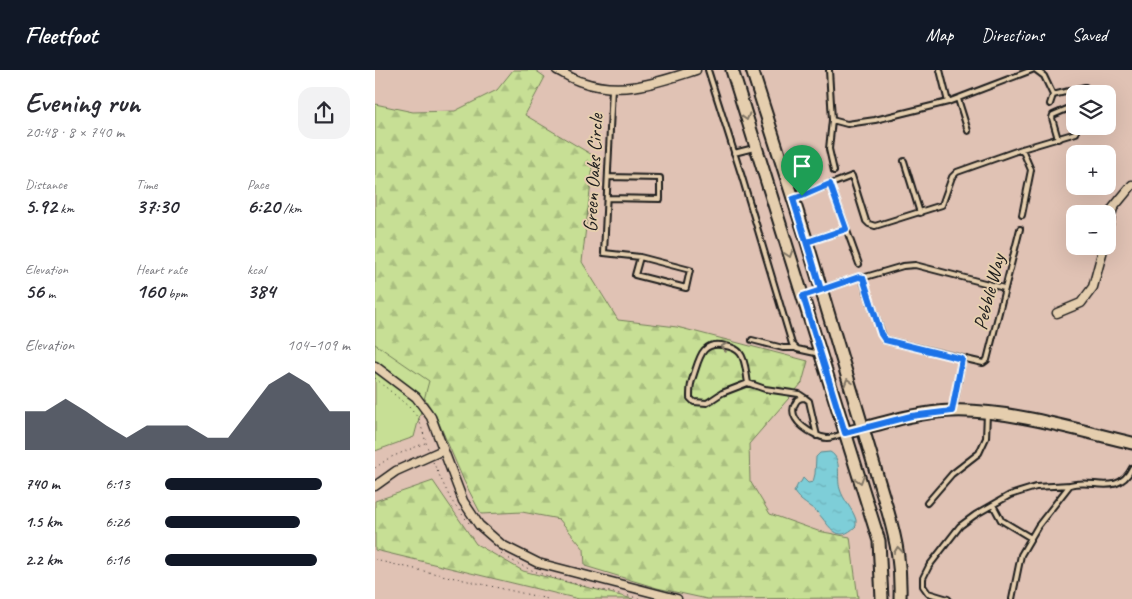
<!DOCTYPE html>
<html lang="en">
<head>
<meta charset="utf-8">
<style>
	body { margin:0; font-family:Caveat,sans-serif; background:#f2f2f3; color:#2b2b33; height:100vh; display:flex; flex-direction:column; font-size:19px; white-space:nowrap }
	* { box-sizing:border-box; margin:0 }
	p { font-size:16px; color:#7c7c81 }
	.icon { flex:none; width:28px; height:28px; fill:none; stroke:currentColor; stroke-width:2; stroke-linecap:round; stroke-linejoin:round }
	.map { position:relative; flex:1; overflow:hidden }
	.drawer { display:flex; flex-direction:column; background:#fff; width:375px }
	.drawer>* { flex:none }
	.fabs { position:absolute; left:691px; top:15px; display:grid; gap:10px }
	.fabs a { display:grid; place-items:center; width:50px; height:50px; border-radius:10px; background:#fff; box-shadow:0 5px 20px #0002; font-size:25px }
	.pin { position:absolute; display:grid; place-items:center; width:42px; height:42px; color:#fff; margin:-51px -21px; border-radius:50% 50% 50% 0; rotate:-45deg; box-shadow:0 0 5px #0007 }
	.pin .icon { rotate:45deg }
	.round { display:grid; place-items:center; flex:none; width:52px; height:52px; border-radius:15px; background:#f2f2f3 }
	.overview { display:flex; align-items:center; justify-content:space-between; height:85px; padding:0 25px }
	h1 { font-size:28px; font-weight:600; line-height:38px }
	.metrics { display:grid; grid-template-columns:repeat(3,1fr); gap:8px; height:85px; padding:5px 25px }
	.metrics div { display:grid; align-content:center }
	.metrics b { font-size:21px; font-weight:600 }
	.metrics small { font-size:14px; font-weight:400 }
	.metrics p { font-size:14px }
	.chart { height:140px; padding:10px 25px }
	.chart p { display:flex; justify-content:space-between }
	.chart svg { width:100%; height:90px; margin-top:5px; fill:#111827; opacity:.7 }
	ul { padding:0 25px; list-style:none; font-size:16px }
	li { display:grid; grid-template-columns:80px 60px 1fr; align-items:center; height:38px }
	li i { height:12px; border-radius:6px; background:#111827 }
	header { display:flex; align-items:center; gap:30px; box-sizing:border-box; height:70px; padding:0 25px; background:#111827; color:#fff }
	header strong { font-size:24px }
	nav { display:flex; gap:28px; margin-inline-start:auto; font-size:18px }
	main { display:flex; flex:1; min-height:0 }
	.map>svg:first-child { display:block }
</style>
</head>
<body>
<header>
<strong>Fleetfoot</strong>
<nav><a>Map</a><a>Directions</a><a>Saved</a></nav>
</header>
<main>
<section class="drawer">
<div class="overview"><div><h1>Evening run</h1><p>20:48 · 8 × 740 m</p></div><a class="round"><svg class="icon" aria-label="share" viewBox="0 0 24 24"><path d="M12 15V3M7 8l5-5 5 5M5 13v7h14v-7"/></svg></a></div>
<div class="metrics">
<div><p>Distance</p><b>5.92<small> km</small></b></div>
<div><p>Time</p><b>37:30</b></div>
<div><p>Pace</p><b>6:20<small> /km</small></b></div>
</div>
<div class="metrics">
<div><p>Elevation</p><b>56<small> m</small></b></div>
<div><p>Heart rate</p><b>160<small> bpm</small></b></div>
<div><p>kcal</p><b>384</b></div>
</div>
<div class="chart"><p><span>Elevation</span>104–109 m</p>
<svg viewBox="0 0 160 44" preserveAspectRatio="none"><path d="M0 44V25L10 25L20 19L30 25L40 32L50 38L60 32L70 32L80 32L90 38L100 38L110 25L120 12L130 6L140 12L150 25L160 25V44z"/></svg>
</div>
<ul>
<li><b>740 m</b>6:13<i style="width:85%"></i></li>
<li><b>1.5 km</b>6:26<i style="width:73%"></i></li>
<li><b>2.2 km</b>6:16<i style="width:82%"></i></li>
</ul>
</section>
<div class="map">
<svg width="757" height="529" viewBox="0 0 757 529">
	<defs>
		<pattern id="forest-firs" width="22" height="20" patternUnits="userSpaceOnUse" patternTransform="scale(1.25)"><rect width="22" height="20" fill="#c7df95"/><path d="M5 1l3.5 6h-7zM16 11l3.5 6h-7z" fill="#aabf80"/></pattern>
		<pattern id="water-ripples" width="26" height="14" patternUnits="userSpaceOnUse" patternTransform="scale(1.25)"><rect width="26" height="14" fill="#7eced8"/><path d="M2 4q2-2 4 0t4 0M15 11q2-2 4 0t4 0" fill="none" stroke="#6cb0b9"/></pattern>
	</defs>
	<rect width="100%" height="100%" fill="#e0c2b4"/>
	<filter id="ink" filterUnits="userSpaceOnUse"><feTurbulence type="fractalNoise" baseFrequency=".02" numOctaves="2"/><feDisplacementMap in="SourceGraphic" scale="10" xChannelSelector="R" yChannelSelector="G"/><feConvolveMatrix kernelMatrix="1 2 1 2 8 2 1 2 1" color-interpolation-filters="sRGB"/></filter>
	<g filter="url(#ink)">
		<path fill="url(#forest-firs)" stroke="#727e58" d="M 138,0 L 160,0 L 170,7 L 150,45 L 219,86 L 207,192 L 243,250 L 302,257 L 433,291 L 427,313 L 374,374 L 375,411 L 395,444 L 443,461 L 475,467 L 483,528 L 332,529 L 282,518 L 210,496 L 209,479 L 184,449 L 147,442 L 106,444 L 89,411 L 61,346 L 43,318 L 0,283 L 0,34 L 38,42 L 80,41 L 122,20 Z
			M 58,411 L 101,474 L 148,501 L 258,529 L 204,529 L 0,480 L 0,431 Z"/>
		<path fill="#c7df95" stroke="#727e58" d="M 0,274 L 54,311 L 39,367 L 0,381 Z"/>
		<path fill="url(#water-ripples)" stroke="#57878d" d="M 455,382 C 468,389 461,407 465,419 C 468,430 478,439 481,450 L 481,456 C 462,475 455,456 443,443 C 436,436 425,432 419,422 L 423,414 L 426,412 L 428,408 L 433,413 L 438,412 L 440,404 L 441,387 L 445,383 Z"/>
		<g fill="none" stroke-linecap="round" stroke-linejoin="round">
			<g stroke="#1c1c1c" stroke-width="8">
				<path id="service" d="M 333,0 L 367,107 L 417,274 L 422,279 L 445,284
					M 454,0 L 457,50 L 454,79 L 459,101
					M 565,0 L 573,32
					M 661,0 L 669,6 L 678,25 L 675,34
					M 237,18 L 229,183 L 265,187 L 315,200 L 311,218 L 260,205 L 265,187
					M 678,25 L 710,17
					M 583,29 L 593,61
					M 457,50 L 472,54 L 500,50 L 573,32 L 657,0
					M 683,69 L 677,48 L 678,45 L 692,39 L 695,40 L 700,55
					M 359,83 L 379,78
					M 529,91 L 545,143
					M 455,114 L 484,194
					M 232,128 L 285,129 L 285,108 L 233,107
					M 420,128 L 477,106 L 491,151 L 494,154 L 500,156 L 567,135 L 577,107 L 582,102 L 647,79 L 701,63 L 700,56
					M 647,145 L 656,100 L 647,79
					M 434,171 L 471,159
					M 487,208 L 507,264 L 510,270 L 608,293 L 612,290 L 645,159
					M 448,219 L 484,207 L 487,208 L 528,196 L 540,195 L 629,218
					M 377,270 L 408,278 L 420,278
					M 373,313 C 371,304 371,290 365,283 C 362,279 356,277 351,276 C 329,270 325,285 320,301 C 316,313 315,315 315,328 L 319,332 L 332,333 L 347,323 L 373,313 L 390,319 L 424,324 L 430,328
					M 578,339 L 587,289
					M 442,366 L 434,331 L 430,328 C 425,328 422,329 420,334 C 411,350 439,367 452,368 C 457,368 462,366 467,364
					M 552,433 L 577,404 L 604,383 L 611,368 L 612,343
					M 618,435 L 626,450 L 656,468
					M 573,529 L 553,523 L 548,516 L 548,508 L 554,496 L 585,456 L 600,445 L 635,425 L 661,417 L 695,415
					M 637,529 L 646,485 L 663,456 L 695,415 C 718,408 743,427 757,398"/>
			</g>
			<g stroke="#1c1c1c" stroke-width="11">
				<path id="minor" d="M 182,0 C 190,4 199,10 207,12 C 247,26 284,12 321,0
					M 732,161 L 738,138 L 757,115
					M 682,243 L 706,233 L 718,217 L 729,176
					M 0,296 L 41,327 L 56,347 L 88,431 L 104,455 L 127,475 L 163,493 L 302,529
					M 0,416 L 21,401 L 68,380"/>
			</g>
			<g stroke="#1c1c1c" stroke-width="15">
				<path id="secondary" d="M 357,0 L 504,471 L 507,529
					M 377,0 L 432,172 L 513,442 C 522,473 526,496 525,529
					M 470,363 C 505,354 541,342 577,341 C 634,339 702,360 757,373"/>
			</g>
			<path stroke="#1c1c1c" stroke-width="1" stroke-dasharray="1 4" stroke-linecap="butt" d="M 0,308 L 34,337 L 44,349 L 53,379
				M 58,392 L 76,430 L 94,453
				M 0,398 L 14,388 L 50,373
				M 126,483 C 159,509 225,519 267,529
				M 0,490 L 173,529"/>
			<use href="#service" stroke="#e5ceae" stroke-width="4"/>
			<use href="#minor" stroke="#e5ceae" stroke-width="8"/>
			<use href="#secondary" stroke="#e5ceae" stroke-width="11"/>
		</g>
		<defs><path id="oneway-chevron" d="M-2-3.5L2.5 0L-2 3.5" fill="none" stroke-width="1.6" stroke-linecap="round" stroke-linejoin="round" transform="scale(1.25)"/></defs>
		<g stroke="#807565">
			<use href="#oneway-chevron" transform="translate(371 47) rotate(73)"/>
			<use href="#oneway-chevron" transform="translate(414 184) rotate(72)"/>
			<use href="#oneway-chevron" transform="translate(349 277) rotate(-171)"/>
			<use href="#oneway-chevron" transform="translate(473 312) rotate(-106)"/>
			<use href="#oneway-chevron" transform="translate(485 410) rotate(72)"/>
			<use href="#oneway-chevron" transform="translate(523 480) rotate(-97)"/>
		</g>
	</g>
	<g fill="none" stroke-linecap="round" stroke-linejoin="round" filter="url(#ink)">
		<g stroke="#fff" stroke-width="10">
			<path id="route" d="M 427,126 L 418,129 L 446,220 L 428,226 L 470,363 L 536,346 L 577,341 L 587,289 L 510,270 L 506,264 L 488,208 L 484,207 L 446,220 L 432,172 L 471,159 L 455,114 L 427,126"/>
		</g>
		<use href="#route" stroke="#1a73e8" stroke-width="6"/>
	</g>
	<g text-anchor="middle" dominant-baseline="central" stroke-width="4" stroke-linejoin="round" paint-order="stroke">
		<g font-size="20" fill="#1c1c1c" stroke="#e5ceae">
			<text transform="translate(218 103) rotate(-87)">Green Oaks Circle</text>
			<text transform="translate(614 222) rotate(-76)">Pebble Way</text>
		</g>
	</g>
</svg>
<div class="fabs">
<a><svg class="icon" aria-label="layers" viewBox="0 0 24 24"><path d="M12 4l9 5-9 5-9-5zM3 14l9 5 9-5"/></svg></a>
<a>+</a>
<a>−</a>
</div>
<div class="pin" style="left:427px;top:126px;background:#1e9e55"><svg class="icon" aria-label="arrive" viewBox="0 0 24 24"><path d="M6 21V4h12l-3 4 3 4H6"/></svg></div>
</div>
</main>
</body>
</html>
